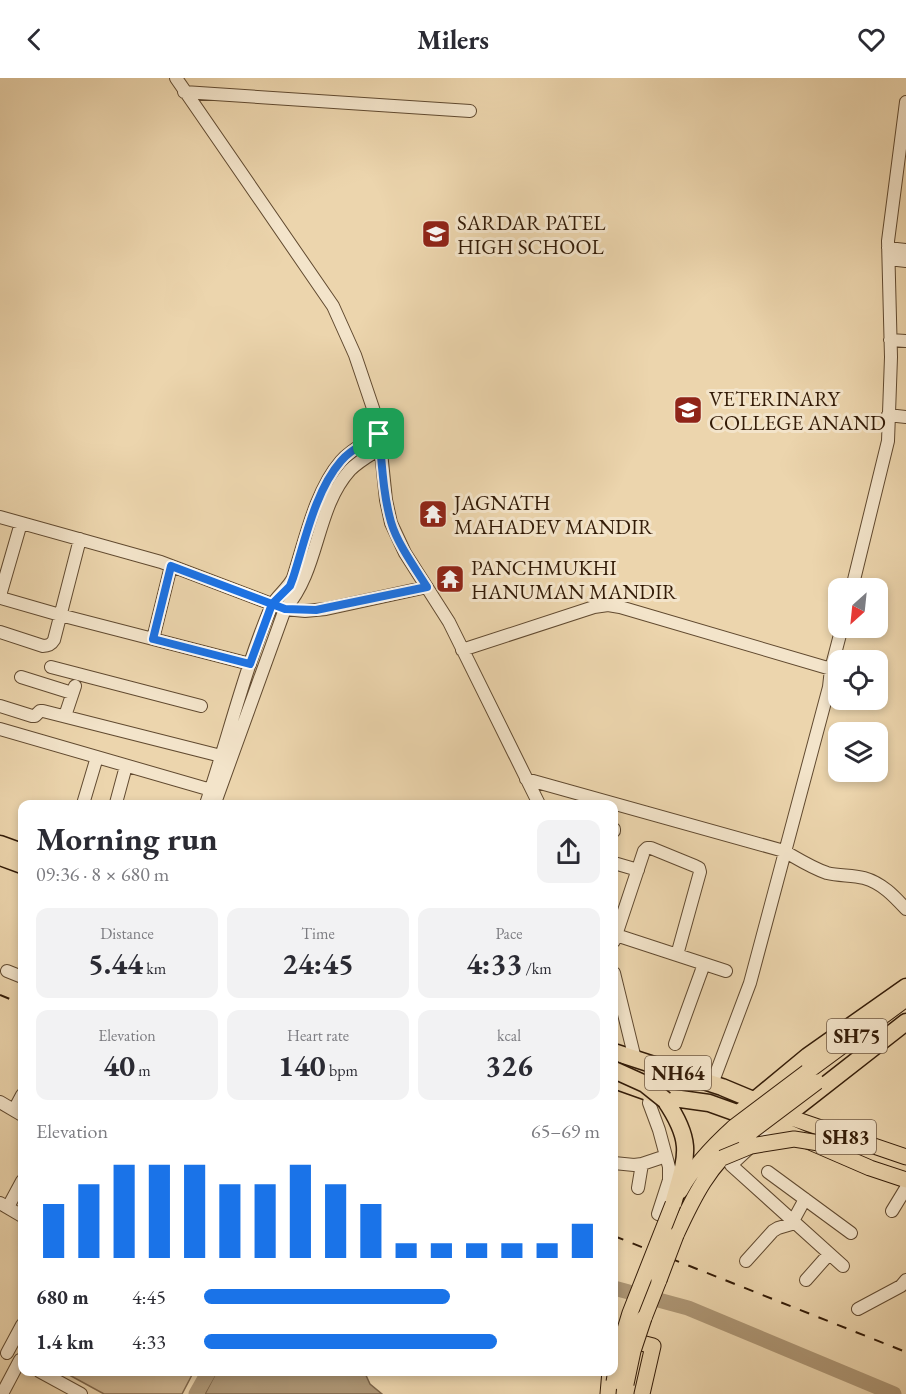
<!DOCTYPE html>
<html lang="en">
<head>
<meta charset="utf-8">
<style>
	body { margin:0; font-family:"EB Garamond",serif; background:#f2f2f3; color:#2b2b33; height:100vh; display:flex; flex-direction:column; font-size:22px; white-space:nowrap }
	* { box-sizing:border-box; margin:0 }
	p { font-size:20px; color:#7c7c81 }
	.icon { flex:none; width:33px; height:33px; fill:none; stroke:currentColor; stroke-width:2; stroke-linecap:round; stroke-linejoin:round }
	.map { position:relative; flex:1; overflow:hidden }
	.details { position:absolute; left:18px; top:722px; width:600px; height:576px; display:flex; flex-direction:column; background:#fff; border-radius:12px; box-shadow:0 3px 9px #0003 }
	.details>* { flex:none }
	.needle { width:39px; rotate:207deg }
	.controls { position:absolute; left:828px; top:500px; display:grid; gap:12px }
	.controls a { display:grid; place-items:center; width:60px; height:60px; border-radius:12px; background:#fff; box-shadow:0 3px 9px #0003; font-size:30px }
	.pin { position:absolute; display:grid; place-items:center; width:51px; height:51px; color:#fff; margin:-26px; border-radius:12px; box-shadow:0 3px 9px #0006 }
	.round { display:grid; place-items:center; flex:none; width:63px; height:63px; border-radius:12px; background:#f2f2f3 }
	.head { display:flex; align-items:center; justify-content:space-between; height:102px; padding:0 18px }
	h1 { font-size:33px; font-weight:700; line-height:45px }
	.stats { display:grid; grid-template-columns:repeat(3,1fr); gap:9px; height:102px; padding:6px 18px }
	.stats div { display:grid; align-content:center; border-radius:12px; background:#f2f2f3; text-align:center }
	.stats b { font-size:30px; font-weight:700 }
	.stats small { font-size:16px; font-weight:400 }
	.stats p { font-size:16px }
	.chart { height:168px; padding:12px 18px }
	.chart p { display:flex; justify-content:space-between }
	.chart svg { width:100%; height:108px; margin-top:6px; stroke:#1a73e8; stroke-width:6 }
	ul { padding:0 18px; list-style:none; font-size:20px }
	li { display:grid; grid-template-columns:96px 72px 1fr; align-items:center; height:45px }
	li i { height:15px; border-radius:8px; background:#1a73e8 }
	header { display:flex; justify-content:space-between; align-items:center; height:78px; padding:0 18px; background:#fff; font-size:27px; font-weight:700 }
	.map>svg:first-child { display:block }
</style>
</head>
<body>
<header><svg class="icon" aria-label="back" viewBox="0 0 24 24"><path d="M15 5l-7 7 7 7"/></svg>Milers<svg class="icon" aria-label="heart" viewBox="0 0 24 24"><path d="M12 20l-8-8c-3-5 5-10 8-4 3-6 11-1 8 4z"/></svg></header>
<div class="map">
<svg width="906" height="1316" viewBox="0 0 906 1316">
	<rect width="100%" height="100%" fill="#ecd5ad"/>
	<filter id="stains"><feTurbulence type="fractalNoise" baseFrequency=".00333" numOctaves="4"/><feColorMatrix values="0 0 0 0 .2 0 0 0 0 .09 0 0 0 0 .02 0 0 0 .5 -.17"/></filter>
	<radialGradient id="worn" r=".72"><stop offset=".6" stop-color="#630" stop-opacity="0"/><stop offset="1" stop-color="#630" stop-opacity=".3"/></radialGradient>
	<path fill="#cdb591" stroke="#80684c" stroke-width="1.5" d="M 62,1293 L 194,1293 L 182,1316 L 104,1316 Z"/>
	<path fill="#ad9675" stroke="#7c6549" stroke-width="1.5" d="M 217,1293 L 364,1293 L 370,1306 L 382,1316 L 205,1316 Z"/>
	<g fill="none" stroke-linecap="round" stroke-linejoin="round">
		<path stroke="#ad9675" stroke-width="15" d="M 614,1210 L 688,1230 L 894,1316
			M 196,1316 L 209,1293"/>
		<g stroke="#614a30" stroke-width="14">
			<path id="minor" d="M 176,0 L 333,228 L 355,277 L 378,345 L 386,422 L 391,445 L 405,475 L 449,544 L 539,726
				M 184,14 L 470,33
				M 888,170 L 906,172
				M 889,181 L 906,183
				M 890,262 L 906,263
				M 888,337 L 906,339
				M 0,439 L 161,484 L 285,531 L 305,533 L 326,531 L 427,509
				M 21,445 L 1,514 L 1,520 L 60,537 L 250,586
				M 852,510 L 888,363 L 891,279 L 888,163 L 906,24
				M 0,554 L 43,568 C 48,568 51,567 54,562 L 80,461
				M 153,561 L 171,488
				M 462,572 L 594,529 L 608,527 L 620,529 L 831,591
				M 51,589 L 201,628
				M 21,599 L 72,615
				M 0,628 L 32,638 L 35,638 L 40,633 L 43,633 L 229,680
				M 65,638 L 75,608
				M 0,651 L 218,714
				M 526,701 L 784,773 C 798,781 812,790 827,795 C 839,798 852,797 864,800 C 882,805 894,818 906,831
				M 216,722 L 285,531 C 320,491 315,431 350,392 C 359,383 370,377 381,370
				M 116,725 L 126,688
				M 83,726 L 97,679
				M 206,726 C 228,661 244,593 271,529 C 276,518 288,511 293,500 C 305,463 315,413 341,383 C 351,371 367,364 379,356
				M 614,753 L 614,751
				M 614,785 L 638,792
				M 616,857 L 726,893
				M 614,863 L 644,773 L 647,770 L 651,770 L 695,788 L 699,790 L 700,794 L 677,877
				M 7,893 L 22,899
				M 614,895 L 635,981
				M 675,966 L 704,886
				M 712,1006 L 750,905 L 829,609 L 831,591 L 842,549
				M 0,1024 L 22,1037
				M 14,1032 L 22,1017
				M 773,1048 L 731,1087 L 843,1188
				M 614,1085 L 634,1087 L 642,1086
				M 768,1094 L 851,1155
				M 638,1110 L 642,1086 L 666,1078
				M 0,1125 L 22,1138
				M 8,1129 L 22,1103
				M 892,1133 L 906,1110
				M 658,1136 L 669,1102 L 669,1089 L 659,1052 L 649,1025 L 651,1015 L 662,990
				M 793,1143 L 805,1121
				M 746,1183 L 773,1153 L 778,1150 L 795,1145
				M 806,1202 L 829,1176
				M 858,1231 L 901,1208 L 906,1202
				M 7,1275 L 22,1247
				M 39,1293 L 81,1316
				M 2,1316 L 20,1282"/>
		</g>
		<g stroke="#331b07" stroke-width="17">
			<path id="major" d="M 807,994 L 906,921
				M 786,1038 L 906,1079
				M 773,1048 L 870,1090 L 906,1102
				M 680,1113 C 693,1089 714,1067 734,1049
				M 676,1157 C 694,1118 709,1087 744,1059
				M 644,1240 L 659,1202
				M 626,1261 L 653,1268 L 642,1316
				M 608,1316 L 610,1293"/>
		</g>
		<g stroke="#331b07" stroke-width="19">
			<path id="highway" d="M 0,766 L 22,774
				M 0,779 L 22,787
				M 614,974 L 722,1009 L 763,1026
				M 614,1002 L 659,1018 L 709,1025 L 773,1048 L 906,944
				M 665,1022 C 695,1066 686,1079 673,1126
				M 738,1036 L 808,978 L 906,909"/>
		</g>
		<use href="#minor" stroke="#f3e4ca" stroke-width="12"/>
		<use href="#major" stroke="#ecd5ad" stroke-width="15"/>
		<use href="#highway" stroke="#ecd5ad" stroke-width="16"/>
		<path stroke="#331b07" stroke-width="2" stroke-dasharray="10 10" stroke-linecap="butt" d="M 0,917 L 22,926
			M 614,1158 L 906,1274"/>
		<g stroke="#331b07" stroke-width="17" stroke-linecap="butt">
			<path id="major-bridge" d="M 734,1049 L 807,994
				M 744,1059 L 817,1004
				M 722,1080 L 751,1068 L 794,1061 L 819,1065
				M 659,1202 L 676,1157
				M 614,1304 L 620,1268 L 630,1235 L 673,1126
				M 626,1306 L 633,1273 L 644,1240"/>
		</g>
		<g stroke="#331b07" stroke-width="19" stroke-linecap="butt">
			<path id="highway-bridge" d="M 614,992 L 645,1006 L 665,1022"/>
		</g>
		<use href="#major-bridge" stroke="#ecd5ad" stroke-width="15"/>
		<use href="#highway-bridge" stroke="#ecd5ad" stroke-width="16"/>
	</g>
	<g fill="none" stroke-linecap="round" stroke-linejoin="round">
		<g stroke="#fff" stroke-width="12">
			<path id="route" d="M 379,356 C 367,364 351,371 341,383 C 315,413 305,463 293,500 L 290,508 L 272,526 L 171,488 L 153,561 L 250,586 L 272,526 L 285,531 L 316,532 L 427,509 C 415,490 397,465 391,444 C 383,416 382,385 379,356"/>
		</g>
		<use href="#route" stroke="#1a73e8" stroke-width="8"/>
	</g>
	<defs>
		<g id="school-square" transform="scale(1.5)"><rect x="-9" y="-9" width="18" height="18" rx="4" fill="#8f2418" stroke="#f3e4ca"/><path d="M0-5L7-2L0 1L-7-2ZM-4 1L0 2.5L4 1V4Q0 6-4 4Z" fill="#fff"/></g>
		<g id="university-square" transform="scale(1.5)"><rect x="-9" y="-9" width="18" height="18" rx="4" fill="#8f2418" stroke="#f3e4ca"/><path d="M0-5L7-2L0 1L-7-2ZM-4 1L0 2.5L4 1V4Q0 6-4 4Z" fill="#fff"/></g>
		<g id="temple-square" transform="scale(1.5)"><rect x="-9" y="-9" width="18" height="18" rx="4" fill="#8f2418" stroke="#f3e4ca"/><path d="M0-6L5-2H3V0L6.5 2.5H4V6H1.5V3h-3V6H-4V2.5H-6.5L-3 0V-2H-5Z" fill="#fff"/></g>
	</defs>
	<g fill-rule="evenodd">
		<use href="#school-square" x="436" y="156"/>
		<use href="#university-square" x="688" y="332"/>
		<use href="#temple-square" x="433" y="436"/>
		<use href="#temple-square" x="450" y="501"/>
	</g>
	<g text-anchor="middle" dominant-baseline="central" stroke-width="6" stroke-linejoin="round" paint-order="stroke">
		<g fill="#f3e4ca" stroke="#6d5742" stroke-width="1.5">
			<rect x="827" y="941" width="60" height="34" rx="4.5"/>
			<rect x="645" y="978" width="66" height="34" rx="4.5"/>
			<rect x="816" y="1042" width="60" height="34" rx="4.5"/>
		</g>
		<g font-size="20" font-weight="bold" fill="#331b07">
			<text x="857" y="958">SH75</text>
			<text x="678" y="995">NH64</text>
			<text x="846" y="1059">SH83</text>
		</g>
		<g font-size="21" fill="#331b07" stroke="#f3e4ca" text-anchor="start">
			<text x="457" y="144">SARDAR PATEL<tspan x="457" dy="24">HIGH SCHOOL</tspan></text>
			<text x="709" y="320">VETERINARY<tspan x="709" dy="24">COLLEGE ANAND</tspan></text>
			<text x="454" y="424">JAGNATH<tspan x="454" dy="24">MAHADEV MANDIR</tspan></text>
			<text x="471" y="489">PANCHMUKHI<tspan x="471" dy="24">HANUMAN MANDIR</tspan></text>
		</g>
	</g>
	<rect width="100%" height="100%" filter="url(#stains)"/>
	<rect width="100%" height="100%" fill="url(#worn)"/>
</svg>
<div class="controls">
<a><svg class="needle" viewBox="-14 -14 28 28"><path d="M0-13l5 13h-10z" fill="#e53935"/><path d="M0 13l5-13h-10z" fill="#7c7c81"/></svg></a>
<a><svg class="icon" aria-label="locate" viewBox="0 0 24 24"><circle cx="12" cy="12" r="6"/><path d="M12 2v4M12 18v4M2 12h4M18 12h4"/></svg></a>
<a><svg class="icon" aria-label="layers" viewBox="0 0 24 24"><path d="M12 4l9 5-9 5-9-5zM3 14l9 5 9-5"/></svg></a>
</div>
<div class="pin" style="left:379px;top:356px;background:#1e9e55"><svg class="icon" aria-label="arrive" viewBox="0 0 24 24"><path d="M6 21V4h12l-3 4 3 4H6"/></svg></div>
<section class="details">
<div class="head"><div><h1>Morning run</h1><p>09:36 · 8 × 680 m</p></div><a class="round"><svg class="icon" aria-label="share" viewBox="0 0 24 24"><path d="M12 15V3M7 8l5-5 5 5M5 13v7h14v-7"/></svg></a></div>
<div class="stats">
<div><p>Distance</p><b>5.44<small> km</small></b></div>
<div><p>Time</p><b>24:45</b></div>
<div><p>Pace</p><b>4:33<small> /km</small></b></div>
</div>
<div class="stats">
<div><p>Elevation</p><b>40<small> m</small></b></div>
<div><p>Heart rate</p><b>140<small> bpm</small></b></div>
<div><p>kcal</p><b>326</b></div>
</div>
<div class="chart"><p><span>Elevation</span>65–69 m</p>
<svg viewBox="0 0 160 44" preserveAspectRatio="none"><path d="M5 44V22M15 44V14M25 44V6M35 44V6M45 44V6M55 44V14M65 44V14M75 44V6M85 44V14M95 44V22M105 44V38M115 44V38M125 44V38M135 44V38M145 44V38M155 44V30"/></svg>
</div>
<ul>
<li><b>680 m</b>4:45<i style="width:62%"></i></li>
<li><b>1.4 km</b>4:33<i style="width:74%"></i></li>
</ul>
</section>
</div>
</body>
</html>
